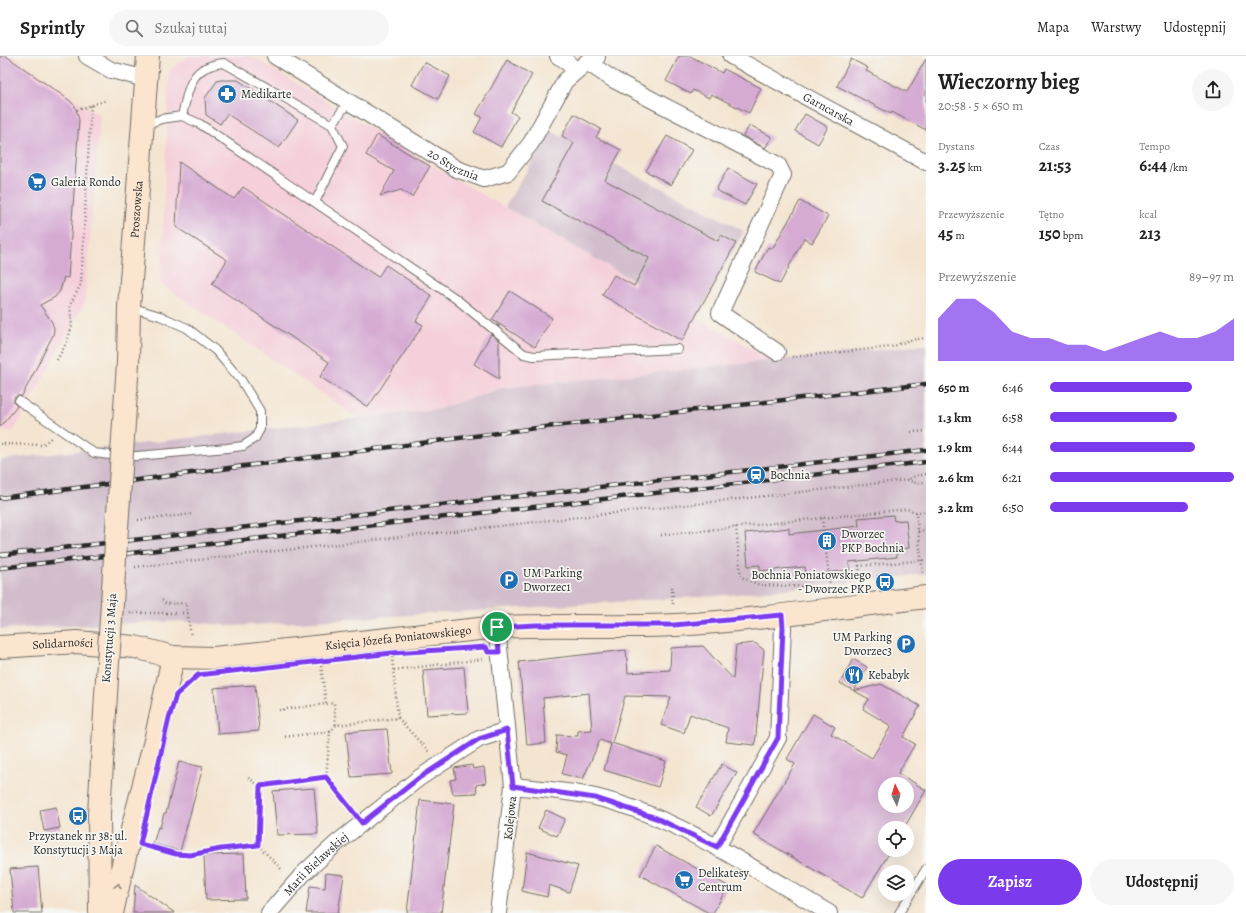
<!DOCTYPE html>
<html lang="pl">
<head>
<meta charset="utf-8">
<style>
	body { margin:0; font-family:Alegreya,serif; background:#f6f6f6; color:#222; height:100vh; display:flex; flex-direction:column; font-size:15px; white-space:nowrap }
	* { box-sizing:border-box; margin:0 }
	p { font-size:13px; color:#767676 }
	.icon { flex:none; width:22px; height:22px; fill:none; stroke:currentColor; stroke-width:2; stroke-linecap:round; stroke-linejoin:round }
	.map { position:relative; flex:1; overflow:hidden }
	.details { display:flex; flex-direction:column; background:#fff; width:320px }
	.details>* { flex:none }
	.needle { width:26px; rotate:355deg }
	.fabs { position:absolute; left:878px; top:721px; display:grid; gap:8px }
	.fabs a { display:grid; place-items:center; width:36px; height:36px; border-radius:50%; background:#fff; box-shadow:0 4px 16px #0002; font-size:20px }
	.pin { position:absolute; display:grid; place-items:center; width:34px; height:34px; color:#fff; margin:-17px; border:2px solid #fff; border-radius:50%; box-shadow:0 1px 4px #0007 }
	.round { display:grid; place-items:center; flex:none; width:42px; height:42px; border-radius:21px; background:#f6f6f6 }
	.summary { display:flex; align-items:center; justify-content:space-between; height:68px; padding:0 12px }
	h1 { font-size:22px; font-weight:600; line-height:30px }
	.stats { display:grid; grid-template-columns:repeat(3,1fr); gap:6px; height:68px; padding:4px 12px }
	.stats div { display:grid; align-content:center }
	.stats b { font-size:17px; font-weight:600 }
	.stats small { font-size:11px; font-weight:400 }
	.stats p { font-size:11px }
	.chart { height:112px; padding:8px 12px }
	.chart p { display:flex; justify-content:space-between }
	.chart svg { width:100%; height:72px; margin-top:4px; fill:#7c3aed; opacity:.7 }
	.primary-button { display:flex; gap:8px; margin-top:auto; padding:8px 12px }
	.primary-button a { flex:1; height:46px; border-radius:24px; background:#7c3aed; color:#fff; font-size:16px; font-weight:600; line-height:46px; text-align:center }
	.primary-button a+a { background:#f6f6f6; color:#222 }
	ul { padding:0 12px; list-style:none; font-size:13px }
	li { display:grid; grid-template-columns:64px 48px 1fr; align-items:center; height:30px }
	li i { height:10px; border-radius:5px; background:#7c3aed }
	header { display:flex; align-items:center; gap:24px; box-sizing:border-box; height:56px; padding:0 20px; background:#fff; border-bottom:1px solid #e0e0e0 }
	header strong { font-size:19px }
	nav { display:flex; gap:22px; margin-inline-start:auto; font-size:14px }
	.search { width:280px; height:36px; background:#f6f6f6; display:flex; align-items:center; gap:10px; box-sizing:border-box; padding:0 14px; border-radius:22px; color:#767676; font-size:15px }
	main { display:flex; flex:1; min-height:0 }
	.map>svg:first-child { display:block }
</style>
</head>
<body>
<header>
<strong>Sprintly</strong>
<div class="search"><svg class="icon" aria-label="search" viewBox="0 0 24 24"><circle cx="10" cy="10" r="6"/><path d="M15 15l6 6"/></svg>Szukaj tutaj</div>
<nav><a>Mapa</a><a>Warstwy</a><a>Udostępnij</a></nav>
</header>
<main>
<div class="map">
<svg width="926" height="857" viewBox="0 0 926 857">
	<rect width="100%" height="100%" fill="#f6f6f2"/>
	<filter id="ink" filterUnits="userSpaceOnUse"><feTurbulence type="fractalNoise" baseFrequency=".025" numOctaves="2"/><feDisplacementMap in="SourceGraphic" scale="8" xChannelSelector="R" yChannelSelector="G"/><feConvolveMatrix kernelMatrix="1 2 1 2 8 2 1 2 1" color-interpolation-filters="sRGB"/></filter>
	<filter id="wash" filterUnits="userSpaceOnUse"><feTurbulence type="fractalNoise" baseFrequency=".012" numOctaves="4" result="noise"/><feDisplacementMap in="SourceGraphic" scale="16" xChannelSelector="R" yChannelSelector="G"/><feGaussianBlur stdDeviation="0.9" result="paint"/><feColorMatrix in="noise" values="0 0 0 0 0 0 0 0 0 0 0 0 0 0 0 0 0 1.4 0 .05"/><feComposite in="paint" operator="in"/></filter>
	<g filter="url(#wash)">
		<rect width="100%" height="100%" fill="#f4e5d1"/>
		<path fill="#f5cfda" d="M 0,0 L 13,0 L 100,60 L 85,246 L 14,375 L 0,375 Z
			M 188,0 L 251,0 L 454,122 L 773,305 L 502,332 L 439,353 L 360,363 L 161,228 L 169,15 Z"/>
		<path fill="#d1bdcb" d="M 551,75 L 744,175 L 697,261 L 505,151 Z
			M 926,289 L 926,518 L 728,539 L 234,570 L 180,565 L 0,573 L 0,404 L 439,353 L 502,332 Z"/>
		<g id="blocks">
			<path fill="#d5abd3" fill-rule="evenodd" d="M 0,0 L 6,0 L 69,44 L 75,50 L 79,64 L 68,222 L 64,221 L 60,235 L 55,241 L 40,249 L 52,266 L 54,273 L 53,279 L 22,340 L 17,340 L 14,342 L 14,347 L 17,350 L 15,353 L 0,371 Z
				M 679,0 L 690,0 L 722,17 L 724,13 L 761,32 L 749,57 L 711,38 L 709,42 L 693,34 L 691,38 L 666,25 Z
				M 851,3 L 868,12 L 866,15 L 907,36 L 926,3 L 926,74 L 892,56 L 891,58 L 837,30 Z
				M 507,4 L 532,19 L 511,56 L 518,60 L 501,91 L 474,76 L 482,61 L 476,58 Z
				M 424,6 L 450,20 L 438,43 L 412,29 Z
				M 221,24 L 238,24 L 298,64 L 279,92 L 227,58 L 220,68 L 206,59 L 205,42 L 217,25 Z
				M 574,58 L 601,73 L 596,81 L 621,94 L 605,124 L 718,185 L 721,179 L 736,187 L 682,285 L 602,239 L 614,219 L 634,230 L 649,202 L 542,145 L 574,87 L 562,80 Z
				M 805,58 L 828,71 L 818,88 L 795,75 Z
				M 750,69 L 772,81 L 765,92 L 743,80 Z
				M 377,79 L 430,110 L 412,141 L 401,134 L 380,140 L 394,115 L 366,99 Z
				M 667,80 L 692,94 L 671,129 L 646,115 Z
				M 179,106 L 234,143 L 243,131 L 378,221 L 386,209 L 432,240 L 416,265 L 423,269 L 368,351 L 320,321 L 329,306 L 212,228 L 227,204 L 176,171 Z
				M 728,112 L 757,128 L 745,149 L 716,134 Z
				M 800,145 L 828,160 L 812,187 L 804,182 L 780,228 L 755,216 L 768,191 L 772,193 Z
				M 510,235 L 552,262 L 535,291 L 499,268 L 499,271 L 497,269 L 498,267 L 492,264 Z
				M 491,278 L 499,285 L 499,323 L 474,308 Z
				M 893,459 L 894,465 L 906,464 L 909,492 L 896,493 L 897,501 L 849,506 L 850,514 L 806,519 L 805,511 L 760,515 L 760,509 L 748,510 L 745,477 L 789,472 L 789,478 L 859,470 L 858,462 Z
				M 755,587 L 764,594 L 755,689 L 726,686 L 728,672 L 690,658 L 684,677 L 661,669 L 671,641 L 625,640 L 612,687 L 666,705 L 658,731 L 604,714 L 611,688 L 600,684 L 583,723 L 562,718 L 567,699 L 556,696 L 557,679 L 578,680 L 578,675 L 592,674 L 589,637 L 543,642 L 546,687 L 527,689 L 519,606 L 626,594 L 628,617 L 670,614 L 671,592 L 703,590 L 733,623 L 736,589 Z
				M 853,603 L 867,611 L 854,635 L 881,628 L 920,650 L 903,681 L 915,688 L 898,717 L 926,734 L 904,772 L 885,772 L 885,794 L 891,794 L 862,842 L 753,778 L 795,708 L 787,703 L 813,658 L 835,671 L 831,678 L 872,702 L 891,670 L 863,653 L 869,643 L 840,627 ZM 885,728 L 907,728 L 907,750 L 885,750 Z
				M 464,611 L 468,657 L 427,659 L 423,614 Z
				M 255,629 L 259,675 L 218,678 L 214,632 Z
				M 387,673 L 392,718 L 351,721 L 346,676 Z
				M 179,706 L 203,711 L 180,795 L 153,788 L 158,771 L 160,772 L 164,757 L 166,757 Z
				M 722,708 L 737,717 L 711,760 L 696,751 Z
				M 472,709 L 473,713 L 484,711 L 486,727 L 476,729 L 477,737 L 453,738 L 450,724 L 456,723 L 454,712 Z
				M 314,732 L 318,778 L 277,779 L 273,735 Z
				M 420,744 L 454,748 L 441,857 L 407,857 Z
				M 56,751 L 60,772 L 44,775 L 40,754 Z
				M 546,754 L 565,763 L 557,780 L 538,772 Z
				M 656,790 L 728,830 L 713,857 L 709,857 L 640,819 Z
				M 527,796 L 578,810 L 569,836 L 549,829 L 547,841 L 522,835 Z
				M 244,798 L 246,843 L 206,844 L 204,799 Z
				M 38,811 L 42,857 L 14,857 L 10,813 Z
				M 326,817 L 344,819 L 338,857 L 306,857 L 310,830 L 325,832 Z
				M 135,829 L 175,857 L 133,857 Z"/>
		</g>
	</g>
	<g filter="url(#ink)">
		<use href="#blocks" fill-opacity="0" stroke="#716c65" stroke-width="1"/>
		<g fill="none" stroke-linecap="round" stroke-linejoin="round">
			<g stroke="#716c65" stroke-width="10">
				<path id="service" d="M 182,60 C 189,31 190,10 224,7 L 332,69
					M 144,69 L 161,63 L 182,60 L 200,68 L 455,242 L 524,298 L 534,300 L 678,293
					M 315,146 L 343,90 L 332,69 L 348,46
					M 19,345 L 94,397 L 126,401 L 227,392 L 243,390 L 255,382 L 260,373 L 260,355 L 241,324 L 215,294 L 187,272 L 160,260 L 130,251
					M 899,857 L 926,813"/>
			</g>
			<g stroke="#716c65" stroke-width="18">
				<g id="minor">
					<path d="M 87,0 L 111,14 L 146,23"/>
					<path id="s1" d="M 275,0 L 457,113 L 484,123 L 508,116 L 531,87 L 565,25 L 587,6 L 597,1"/>
					<path d="M 558,0 L 564,3 L 576,15"/>
					<path id="s2" d="M 731,0 L 926,106"/>
					<path d="M 587,6 L 614,24 L 778,109 L 783,119 L 720,257 L 777,296"/>
					<path d="M 497,571 L 513,730 L 498,857"/>
					<path d="M 513,730 C 540,733 568,735 595,741 C 676,760 757,815 829,857"/>
					<path d="M 717,791 L 778,682 L 783,572 L 782,559"/>
					<path id="s3" d="M 269,857 L 303,818 L 338,786 L 419,722 L 479,683 L 507,674"/>
				</g>
			</g>
			<g stroke="#716c65" stroke-width="24">
				<g id="secondary">
					<path id="s4" d="M 128,307 L 129,251 L 148,0"/>
					<path id="s5" d="M 0,591 L 77,586 L 135,591 L 173,601 L 214,602 L 497,571 C 556,568 616,572 676,569 C 760,564 843,551 926,541"/>
					<path d="M 100,857 L 99,758 L 107,622"/>
					<path d="M 112,857 L 124,804 L 155,685 L 173,601"/>
				</g>
			</g>
			<path stroke="#716c65" stroke-width="2.5" stroke-dasharray="1 3" stroke-linecap="butt" d="M 77,54 L 107,44
				M 792,301 L 891,291 L 910,284 L 926,282
				M 57,304 L 67,286 L 72,270 L 70,249 L 81,228 L 91,49
				M 911,376 L 926,375
				M 0,388 L 42,389 L 51,382
				M 907,424 L 916,427 L 926,426
				M 916,456 L 923,518
				M 822,462 L 830,529
				M 138,464 L 193,458
				M 736,471 L 741,521 L 760,529 L 816,531
				M 918,475 L 926,474
				M 661,479 L 907,453 L 916,456 L 926,456
				M 135,511 L 907,424 L 915,420 L 926,418
				M 861,526 L 859,510 L 926,504
				M 672,531 L 673,549
				M 162,544 L 166,548 L 186,547 L 191,581
				M 130,557 L 188,557
				M 321,610 L 326,648
				M 394,614 L 484,603
				M 279,654 L 334,647 L 336,669
				M 398,662 L 429,696
				M 330,676 L 336,669 L 398,662 L 392,601
				M 326,721 L 351,753
				M 260,730 L 326,721 L 330,676 L 282,681
				M 258,789 L 283,815
				M 148,790 L 176,797 L 190,799 L 221,793 L 258,789 L 260,730 L 247,721"/>
			<use href="#service" stroke="#fff" stroke-width="8"/>
			<use href="#minor" stroke="#fff" stroke-width="16"/>
			<use href="#secondary" stroke="#fbe5cf" stroke-width="22"/>
			<g stroke="#2b2b2b" stroke-width="4.5">
				<path id="rail" d="M 0,442 L 528,373 L 926,328
					M 0,499 L 926,394
					M 0,512 L 926,406"/>
			</g>
			<use href="#rail" stroke="#f6f6f2" stroke-width="3" stroke-dasharray="9" stroke-linecap="butt"/>
			<g stroke="#716c65" stroke-width="24" stroke-linecap="butt">
				<path id="secondary-bridge" d="M 107,622 L 128,307"/>
			</g>
			<use href="#secondary-bridge" stroke="#fbe5cf" stroke-width="22"/>
		</g>
		<defs><path id="oneway-chevron" d="M-2-3.5L2.5 0L-2 3.5" fill="none" stroke-width="1.6" stroke-linecap="round" stroke-linejoin="round"/></defs>
		<use stroke="#93887d" href="#oneway-chevron" transform="translate(118 830) rotate(-77)"/>
	</g>
	<g fill="none" stroke-linecap="round" stroke-linejoin="round" filter="url(#ink)">
		<g stroke="#fff" stroke-width="8">
			<path id="route" d="M 782,559 L 783,572 L 778,682 L 717,791 L 656,762 L 595,742 L 513,730 L 507,674 L 479,683 L 419,722 L 362,767 L 326,721 L 260,730 L 258,789 L 221,793 L 190,799 L 176,798 L 140,788 L 169,662 L 176,639 L 198,619 L 392,597 L 486,591 L 488,596 L 499,596 L 497,571 L 536,569 L 674,569 Z"/>
		</g>
		<use href="#route" stroke="#7c3aed" stroke-width="5"/>
	</g>
	<defs>
		<g id="pharmacy-disc" transform="scale(1)"><circle r="9.5" fill="#1f6fb2" stroke="#f6f6f2"/><path d="M-2-6h4v4h4v4h-4v4h-4v-4h-4v-4h4Z" fill="#fff"/></g>
		<g id="supermarket-disc" transform="scale(1)"><circle r="9.5" fill="#1f6fb2" stroke="#f6f6f2"/><path d="M-6-5.5h2.5l.6 2H6L4.5 2H-2.5L-4.4-4H-6ZM-1.5 3.2a1.3 1.3 0 1 0 .1 0ZM3 3.2a1.3 1.3 0 1 0 .1 0Z" fill="#fff"/></g>
		<g id="station-disc" transform="scale(1)"><circle r="9.5" fill="#1f6fb2" stroke="#f6f6f2"/><path d="M-3-6H3Q5-6 5-4V2Q5 4 3 4L4.5 6H3L1.5 4h-3L-3 6H-4.5L-3 4Q-5 4-5 2V-4Q-5-6-3-6ZM-3.5-4v3h7v-3ZM-3.5 1v1.5H-2V1ZM2 1v1.5H3.5V1Z" fill="#fff"/></g>
		<g id="building-disc" transform="scale(1)"><circle r="9.5" fill="#1f6fb2" stroke="#f6f6f2"/><path d="M-4-6H4V6H1V3H-1V6H-4ZM-2.5-4.3h1.7v1.8h-1.7ZM.8-4.3h1.7v1.8H.8ZM-2.5-1h1.7V.8h-1.7ZM.8-1h1.7V.8H.8Z" fill="#fff"/></g>
		<g id="parking-disc" transform="scale(1)"><circle r="9.5" fill="#1f6fb2" stroke="#f6f6f2"/><path d="M-3.5-5.5H1a3.5 3.5 0 0 1 0 7H-1V5.5H-3.5ZM-1-3.4V-.6H.8a1.4 1.4 0 0 0 0-2.8Z" fill="#fff"/></g>
		<g id="bus-disc" transform="scale(1)"><circle r="9.5" fill="#1f6fb2" stroke="#f6f6f2"/><path d="M-5-6H5V4H4V6H2V4H-2V6H-4V4H-5ZM-3.5-4V0h7V-4ZM-3.5 1.2v1.5H-2V1.2ZM2 1.2v1.5H3.5V1.2Z" fill="#fff"/></g>
		<g id="restaurant-disc" transform="scale(1)"><circle r="9.5" fill="#1f6fb2" stroke="#f6f6f2"/><path d="M-5-6h1v4h1v-4h1v4h1v-4h1v5L-1.5 .5V6h-2V.5L-5-1ZM5-6V6H3V1.5H1.5Q1.5-4 5-6Z" fill="#fff"/></g>
	</defs>
	<g fill-rule="evenodd">
		<use href="#pharmacy-disc" x="227" y="38"/>
		<use href="#supermarket-disc" x="37" y="126"/>
		<use href="#station-disc" x="756" y="419"/>
		<use href="#building-disc" x="827" y="485"/>
		<use href="#parking-disc" x="509" y="524"/>
		<use href="#bus-disc" x="885" y="526"/>
		<use href="#parking-disc" x="906" y="588"/>
		<use href="#restaurant-disc" x="854" y="619"/>
		<use href="#bus-disc" x="78" y="760"/>
		<use href="#supermarket-disc" x="684" y="824"/>
	</g>
	<g text-anchor="middle" dominant-baseline="central" stroke-width="3.5" stroke-linejoin="round" paint-order="stroke">
		<g font-size="12" fill="#2b2b2b" stroke="#f6f6f2" text-anchor="start">
			<text x="241" y="38">Medikarte</text>
			<text x="51" y="126">Galeria Rondo</text>
			<text x="770" y="419">Bochnia</text>
			<text x="841" y="478">Dworzec<tspan x="841" dy="14">PKP Bochnia</tspan></text>
			<text x="523" y="517">UM Parking<tspan x="523" dy="14">Dworzec1</tspan></text>
			<text x="871" y="519" text-anchor="end">Bochnia Poniatowskiego<tspan x="871" dy="14">- Dworzec PKP</tspan></text>
			<text x="892" y="581" text-anchor="end">UM Parking<tspan x="892" dy="14">Dworzec3</tspan></text>
			<text x="868" y="619">Kebabyk</text>
			<text x="78" y="780" text-anchor="middle">Przystanek nr 38: ul.<tspan x="78" dy="14">Konstytucji 3 Maja</tspan></text>
			<text x="698" y="817">Delikatesy<tspan x="698" dy="14">Centrum</tspan></text>
		</g>
		<g font-size="12" fill="#2b2b2b" stroke="#f6f6f2">
			<text stroke="none"><textPath href="#s2" startOffset="111">Garncarska</textPath></text>
			<text stroke="none"><textPath href="#s1" startOffset="209">20 Stycznia</textPath></text>
			<text stroke="none"><textPath href="#s4" startOffset="154">Proszowska</textPath></text>
			<text transform="translate(109 582) rotate(-86)">Konstytucji 3 Maja</text>
			<text stroke="none"><textPath href="#s5" startOffset="401">Księcia Józefa Poniatowskiego</textPath></text>
			<text stroke="none"><textPath href="#s5" startOffset="63">Solidarności</textPath></text>
			<text transform="translate(510 762) rotate(-84)">Kolejowa</text>
			<text stroke="none"><textPath href="#s3" startOffset="68">Marii Bielawskiej</textPath></text>
		</g>
	</g>
</svg>
<div class="fabs">
<a><svg class="needle" viewBox="-14 -14 28 28"><path d="M0-13l5 13h-10z" fill="#e53935"/><path d="M0 13l5-13h-10z" fill="#767676"/></svg></a>
<a><svg class="icon" aria-label="locate" viewBox="0 0 24 24"><circle cx="12" cy="12" r="6"/><path d="M12 2v4M12 18v4M2 12h4M18 12h4"/></svg></a>
<a><svg class="icon" aria-label="layers" viewBox="0 0 24 24"><path d="M12 4l9 5-9 5-9-5zM3 14l9 5 9-5"/></svg></a>
</div>
<div class="pin" style="left:497px;top:571px;background:#1e9e55"><svg class="icon" aria-label="arrive" viewBox="0 0 24 24"><path d="M6 21V4h12l-3 4 3 4H6"/></svg></div>
</div>
<section class="details">
<div class="summary"><div><h1>Wieczorny bieg</h1><p>20:58 · 5 × 650 m</p></div><a class="round"><svg class="icon" aria-label="share" viewBox="0 0 24 24"><path d="M12 15V3M7 8l5-5 5 5M5 13v7h14v-7"/></svg></a></div>
<div class="stats">
<div><p>Dystans</p><b>3.25<small> km</small></b></div>
<div><p>Czas</p><b>21:53</b></div>
<div><p>Tempo</p><b>6:44<small> /km</small></b></div>
</div>
<div class="stats">
<div><p>Przewyższenie</p><b>45<small> m</small></b></div>
<div><p>Tętno</p><b>150<small> bpm</small></b></div>
<div><p>kcal</p><b>213</b></div>
</div>
<div class="chart"><p><span>Przewyższenie</span>89–97 m</p>
<svg viewBox="0 0 160 44" preserveAspectRatio="none"><path d="M0 44V18L10 6L20 6L30 14L40 26L50 30L60 30L70 34L80 34L90 38L100 34L110 30L120 26L130 30L140 30L150 26L160 18V44z"/></svg>
</div>
<ul>
<li><b>650 m</b>6:46<i style="width:77%"></i></li>
<li><b>1.3 km</b>6:58<i style="width:69%"></i></li>
<li><b>1.9 km</b>6:44<i style="width:79%"></i></li>
<li><b>2.6 km</b>6:21<i style="width:100%"></i></li>
<li><b>3.2 km</b>6:50<i style="width:75%"></i></li>
</ul>
<div class="primary-button"><a>Zapisz</a><a>Udostępnij</a></div>
</section>
</main>
</body>
</html>
